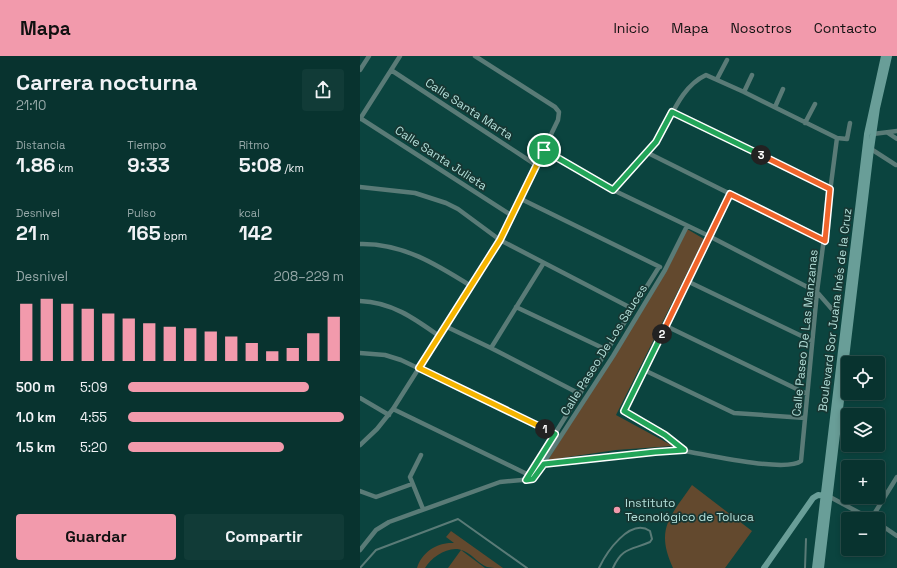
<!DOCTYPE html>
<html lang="es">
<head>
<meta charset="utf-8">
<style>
	body { margin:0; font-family:"Space Grotesk",sans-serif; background:#113b37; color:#f1f3f6; height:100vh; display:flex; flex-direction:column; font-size:15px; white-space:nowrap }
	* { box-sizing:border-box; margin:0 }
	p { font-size:13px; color:#98aaaa }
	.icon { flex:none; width:22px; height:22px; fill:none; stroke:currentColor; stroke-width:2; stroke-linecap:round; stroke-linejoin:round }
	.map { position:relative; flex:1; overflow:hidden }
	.sheet { display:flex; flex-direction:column; background:#08332f; width:360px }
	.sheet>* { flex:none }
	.buttons { position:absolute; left:481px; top:300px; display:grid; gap:8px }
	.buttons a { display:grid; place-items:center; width:44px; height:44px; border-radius:4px; background:#08332f; box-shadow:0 2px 6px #0003,0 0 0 1px #294e4b; font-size:20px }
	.pin { position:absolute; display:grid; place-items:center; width:34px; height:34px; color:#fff; margin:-17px; border:2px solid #fff; border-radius:50%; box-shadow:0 1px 4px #0007 }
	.km { position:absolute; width:20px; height:20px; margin:-10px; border-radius:50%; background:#222; color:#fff; font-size:11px; line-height:20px; text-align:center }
	.round { display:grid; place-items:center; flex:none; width:42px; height:42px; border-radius:4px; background:#113b37 }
	.headline { display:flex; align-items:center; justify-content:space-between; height:68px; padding:0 16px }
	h1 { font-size:22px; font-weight:700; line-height:30px }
	.stats { display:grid; grid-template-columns:repeat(3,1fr); gap:6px; height:68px; padding:4px 16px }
	.stats div { display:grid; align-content:center }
	.stats b { font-size:20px; font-weight:700 }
	.stats small { font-size:11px; font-weight:400 }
	.stats p { font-size:11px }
	.chart { height:112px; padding:8px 16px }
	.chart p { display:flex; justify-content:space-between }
	.chart svg { width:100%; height:72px; margin-top:4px; stroke:#f29aac; stroke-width:6 }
	.primary-button { display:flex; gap:8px; margin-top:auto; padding:8px 16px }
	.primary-button a { flex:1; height:46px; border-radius:4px; background:#f29aac; color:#111; font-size:16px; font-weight:700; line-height:46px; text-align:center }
	.primary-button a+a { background:#113b37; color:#f1f3f6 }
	ul { padding:0 16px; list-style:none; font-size:13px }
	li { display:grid; grid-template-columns:64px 48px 1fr; align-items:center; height:30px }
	li i { height:10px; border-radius:5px; background:#f29aac }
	header { display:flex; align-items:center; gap:24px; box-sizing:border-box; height:56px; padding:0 20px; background:#f29aac; color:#111 }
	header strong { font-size:19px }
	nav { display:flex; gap:22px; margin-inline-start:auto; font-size:14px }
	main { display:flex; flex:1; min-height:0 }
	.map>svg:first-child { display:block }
</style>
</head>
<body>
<header>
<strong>Mapa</strong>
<nav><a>Inicio</a><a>Mapa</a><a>Nosotros</a><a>Contacto</a></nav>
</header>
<main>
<section class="sheet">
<div class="headline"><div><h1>Carrera nocturna</h1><p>21:10</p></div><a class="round"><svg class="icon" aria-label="share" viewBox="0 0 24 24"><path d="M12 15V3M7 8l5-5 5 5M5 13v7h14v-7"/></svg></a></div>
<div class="stats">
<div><p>Distancia</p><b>1.86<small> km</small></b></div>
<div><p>Tiempo</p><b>9:33</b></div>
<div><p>Ritmo</p><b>5:08<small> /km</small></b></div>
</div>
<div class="stats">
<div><p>Desnivel</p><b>21<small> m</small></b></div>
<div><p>Pulso</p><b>165<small> bpm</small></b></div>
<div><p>kcal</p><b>142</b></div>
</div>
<div class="chart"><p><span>Desnivel</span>208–229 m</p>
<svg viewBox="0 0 160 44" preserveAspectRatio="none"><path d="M5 44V9M15 44V6M25 44V9M35 44V12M45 44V15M55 44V18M65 44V21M75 44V23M85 44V24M95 44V26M105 44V29M115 44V33M125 44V38M135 44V36M145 44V27M155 44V17"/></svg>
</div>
<ul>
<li><b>500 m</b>5:09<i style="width:84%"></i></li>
<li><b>1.0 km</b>4:55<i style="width:100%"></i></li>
<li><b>1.5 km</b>5:20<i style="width:72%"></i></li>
</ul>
<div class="primary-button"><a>Guardar</a><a>Compartir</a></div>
</section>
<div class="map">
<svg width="537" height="512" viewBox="0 0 537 512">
	<rect width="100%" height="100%" fill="#0b443f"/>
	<path fill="#63492e" d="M 327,173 L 344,183 L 256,359 L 313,390 L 256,394 L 188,404 L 304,219 Z
		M 332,429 L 392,475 L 365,512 L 313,512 C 295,473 310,461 332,429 Z
		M 91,475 L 143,512 C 138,512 131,512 127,511 C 119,508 113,499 104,495 C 91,488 72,500 65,512 L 57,512 C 62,496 77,486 94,487 L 86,481 Z
		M 101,494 L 125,512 L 88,512 Z"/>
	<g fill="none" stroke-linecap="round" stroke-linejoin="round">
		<path stroke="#5a7b77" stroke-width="2" d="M 0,512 L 16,494 L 98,463 L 167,512
			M 239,512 C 246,497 270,461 290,475 L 292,483 L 290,486 C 272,494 262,491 253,512
			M 445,512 L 446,483"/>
		<path stroke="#5a7b77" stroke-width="4.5" d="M 0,14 L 9,0
			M 31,14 L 176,109
			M 357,23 L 367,4
			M 384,36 L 392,19
			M 415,51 L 423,33
			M 312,56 L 470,133
			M 0,62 L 151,159
			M 0,63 L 40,0
			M 445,67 L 455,48
			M 528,77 L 537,83
			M 513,78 L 537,75
			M 511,93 L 536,109
			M 184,94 L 253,134 L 349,180 L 457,236 L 477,259
			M 288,97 L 465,185
			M 0,131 L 55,137 L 86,147 L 98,153 L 140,184 L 273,253
			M 253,134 C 268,119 284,103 297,85 C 311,63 320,31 346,19 L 384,36 L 477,82 L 487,83 L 490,67
			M 159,142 L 300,211
			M 0,188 C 42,187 76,208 111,230
			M 327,225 L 452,285
			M 0,245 C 31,246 54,262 79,280
			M 156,251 L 247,294
			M 85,270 L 131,292 L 220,338
			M 306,270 L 447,338
			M 131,292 L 183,208
			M 0,297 L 25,299 L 41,304 L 195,377
			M 284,314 L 374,357 L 445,362
			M 0,342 L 29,359
			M 33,353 L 169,419
			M 0,389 L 17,373 L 33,353 L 140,184 L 198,64 L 199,56 L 195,51 L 115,0
			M 324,395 L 305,379 L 268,359 L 264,354 L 370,138
			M 61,399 L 50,421 L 63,453
			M 175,408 L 215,406 L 312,394 L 324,395 C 344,398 426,417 441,405 L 457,236 L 477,82
			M 166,424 L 299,211
			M 0,435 L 16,441 L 52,428
			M 470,441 L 511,463
			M 511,463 L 537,421
			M 518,467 L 537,480
			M 0,494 L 16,474 L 29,466 L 140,426 L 173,423 L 253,300 L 305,214 L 327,170"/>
		<path stroke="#699e98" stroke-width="6" d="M 404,512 L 453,442 L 458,439 L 466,440
			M 455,512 L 507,78 L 524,0
			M 461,512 L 511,93 L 517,52 L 529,0"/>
	</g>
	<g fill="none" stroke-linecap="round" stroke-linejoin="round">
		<g stroke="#fff" stroke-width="8">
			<path id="split-1" d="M 184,94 L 140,184 L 59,312 L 185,373"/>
		</g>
		<g stroke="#fff" stroke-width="8">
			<path id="split-2" d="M 185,373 L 195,378 L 166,424 L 173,423 L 184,408 L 295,396 L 324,394 L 305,379 L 264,355 L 302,278"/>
		</g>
		<g stroke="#fff" stroke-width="8">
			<path id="split-3" d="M 302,278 L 370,138 L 465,185 L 470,133 L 401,99"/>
		</g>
		<g stroke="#fff" stroke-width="8">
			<path id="split-4" d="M 184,94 L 253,134 L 296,86 L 312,56 L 401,99"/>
		</g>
		<use href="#split-1" stroke="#f5b400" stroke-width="5"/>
		<use href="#split-2" stroke="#22a559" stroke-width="5"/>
		<use href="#split-3" stroke="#f0652b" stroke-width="5"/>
		<use href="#split-4" stroke="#22a559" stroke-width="5"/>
	</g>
	<circle fill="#f29aac" stroke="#173733" stroke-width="1.5" cx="257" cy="454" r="4"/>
	<g text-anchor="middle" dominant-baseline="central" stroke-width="3.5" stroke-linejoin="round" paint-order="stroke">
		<g font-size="12" fill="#b3dfd9" stroke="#173733">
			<text transform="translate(109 53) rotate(33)">Calle Santa Marta</text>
			<text transform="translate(81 102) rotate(33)">Calle Santa Julieta</text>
			<text transform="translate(475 254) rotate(-83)">Boulevard Sor Juana Inés de la Cruz</text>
			<text transform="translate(445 277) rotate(-84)">Calle Paseo De Las Manzanas</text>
			<text transform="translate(244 294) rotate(-58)">Calle Paseo De Los Sauces</text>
		</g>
		<g font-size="12" fill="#b3dfd9" stroke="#173733" text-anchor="start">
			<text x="265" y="447">Instituto<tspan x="265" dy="14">Tecnológico de Toluca</tspan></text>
		</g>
	</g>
</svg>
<div class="buttons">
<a><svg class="icon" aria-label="locate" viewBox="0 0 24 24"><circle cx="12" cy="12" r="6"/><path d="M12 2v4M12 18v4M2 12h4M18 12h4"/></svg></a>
<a><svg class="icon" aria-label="layers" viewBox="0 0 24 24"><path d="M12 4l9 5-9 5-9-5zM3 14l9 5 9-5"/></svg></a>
<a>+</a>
<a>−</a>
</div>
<div class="pin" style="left:184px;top:94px;background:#1e9e55"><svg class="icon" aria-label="arrive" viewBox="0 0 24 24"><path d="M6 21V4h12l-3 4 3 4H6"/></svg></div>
<b class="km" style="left:185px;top:373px">1</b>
<b class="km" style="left:302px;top:278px">2</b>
<b class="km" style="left:401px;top:99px">3</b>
</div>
</main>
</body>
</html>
